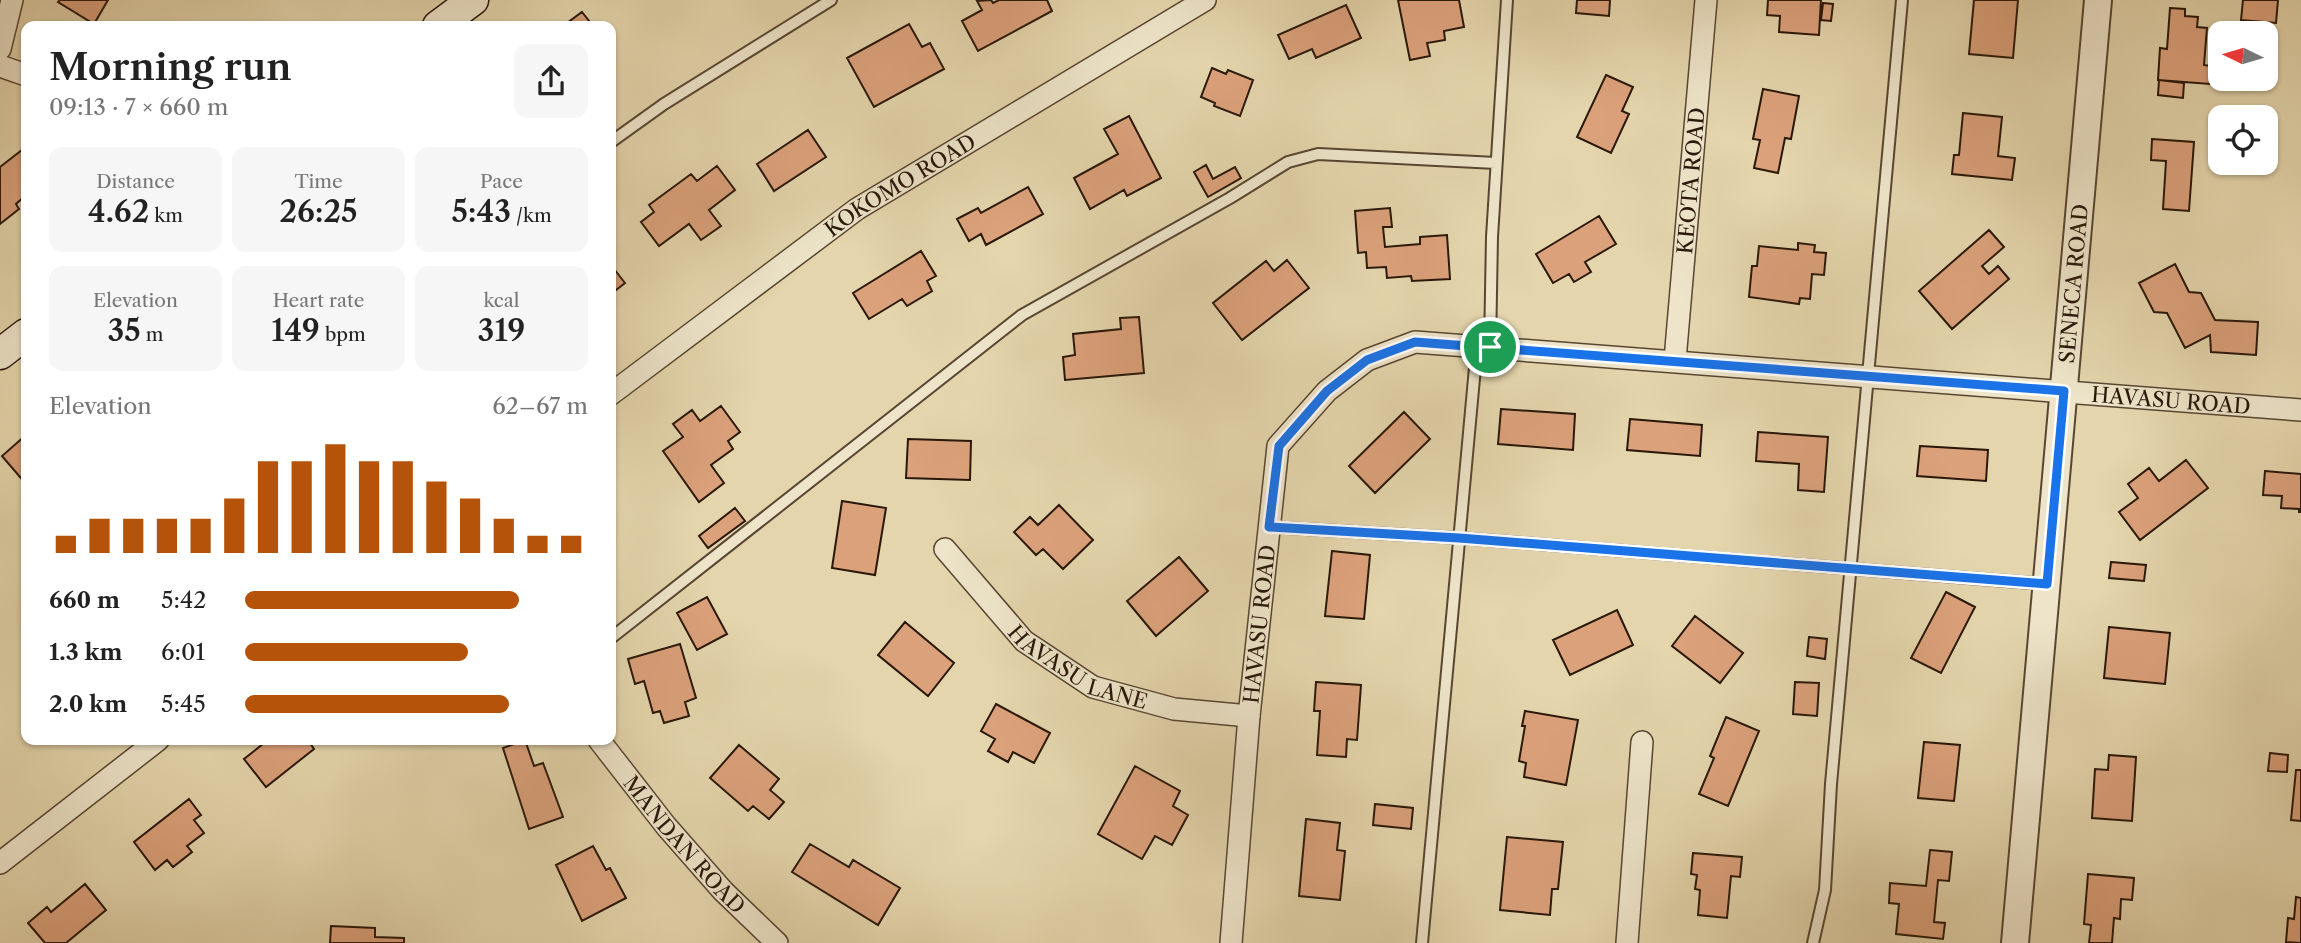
<!DOCTYPE html>
<html lang="en">
<head>
<meta charset="utf-8">
<style>
	body { margin:0; font-family:"Libre Caslon Text",serif; background:#f6f6f6; color:#222; height:100vh; display:flex; flex-direction:column; font-size:26px; white-space:nowrap }
	* { box-sizing:border-box; margin:0 }
	p { font-size:23px; color:#767676 }
	.icon { flex:none; width:38px; height:38px; fill:none; stroke:currentColor; stroke-width:2; stroke-linecap:round; stroke-linejoin:round }
	.map { position:relative; flex:1; overflow:hidden }
	.panel { position:absolute; left:21px; top:21px; width:595px; height:724px; display:flex; flex-direction:column; background:#fff; border-radius:14px; box-shadow:0 2px 5px #0004 }
	.panel>* { flex:none }
	.needle { width:46px; rotate:275deg }
	.buttons { position:absolute; left:2208px; top:21px; display:grid; gap:14px }
	.buttons a { display:grid; place-items:center; width:70px; height:70px; border-radius:14px; background:#fff; box-shadow:0 2px 5px #0004; font-size:35px }
	.pin { position:absolute; display:grid; place-items:center; width:60px; height:60px; color:#fff; margin:-30px; border:4px solid #fff; border-radius:50%; box-shadow:0 2px 7px #0007 }
	.round { display:grid; place-items:center; flex:none; width:74px; height:74px; border-radius:14px; background:#f6f6f6 }
	.headline { display:flex; align-items:center; justify-content:space-between; height:119px; padding:0 28px }
	h1 { font-size:38px; font-weight:600; line-height:52px }
	.metrics { display:grid; grid-template-columns:repeat(3,1fr); gap:10px; height:119px; padding:7px 28px }
	.metrics div { display:grid; align-content:center; border-radius:14px; background:#f6f6f6; text-align:center }
	.metrics b { font-size:30px; font-weight:600 }
	.metrics small { font-size:19px; font-weight:400 }
	.metrics p { font-size:19px }
	.chart { height:196px; padding:14px 28px }
	.chart p { display:flex; justify-content:space-between }
	.chart svg { width:100%; height:126px; margin-top:7px; stroke:#b45309; stroke-width:6 }
	ul { padding:0 28px; list-style:none; font-size:23px }
	li { display:grid; grid-template-columns:112px 84px 1fr; align-items:center; height:52px }
	li i { height:18px; border-radius:9px; background:#b45309 }
	.map>svg:first-child { display:block }
</style>
</head>
<body>
<div class="map">
<svg width="2301" height="943" viewBox="0 0 2301 943">
	<rect width="100%" height="100%" fill="#e4d5ac"/>
	<filter id="stains"><feTurbulence type="fractalNoise" baseFrequency=".00286" numOctaves="4"/><feColorMatrix values="0 0 0 0 .2 0 0 0 0 .09 0 0 0 0 .02 0 0 0 .5 -.17"/></filter>
	<radialGradient id="worn" r=".72"><stop offset=".6" stop-color="#630" stop-opacity="0"/><stop offset="1" stop-color="#630" stop-opacity=".3"/></radialGradient>
	<path fill="#dba17b" stroke="#29170a" stroke-width="2" d="M 60,0 L 108,0 L 94,24 L 58,2 Z
		M 991,0 L 993,3 L 999,0 L 1047,0 L 1052,11 L 978,51 L 962,21 L 982,10 L 977,1 Z
		M 1398,0 L 1459,0 L 1464,27 L 1444,31 L 1445,40 L 1427,43 L 1430,56 L 1410,60 Z
		M 1577,0 L 1610,0 L 1609,16 L 1576,13 Z
		M 1768,0 L 1821,0 L 1819,35 L 1779,32 L 1780,16 L 1767,15 Z
		M 1974,0 L 2018,0 L 2013,58 L 1969,54 Z
		M 2243,0 L 2278,0 L 2276,23 L 2241,20 Z
		M 1823,3 L 1833,4 L 1831,21 L 1821,20 Z
		M 1346,5 L 1361,38 L 1316,58 L 1312,49 L 1289,59 L 1278,35 Z
		M 2170,8 L 2185,9 L 2185,16 L 2198,17 L 2197,27 L 2207,28 L 2204,65 L 2211,66 L 2210,84 L 2158,80 L 2160,48 L 2167,49 Z
		M 582,12 L 593,26 L 563,26 Z
		M 909,24 L 922,47 L 930,43 L 944,69 L 874,107 L 847,58 Z
		M 1212,68 L 1226,74 L 1228,70 L 1253,80 L 1240,116 L 1214,106 L 1215,103 L 1201,97 Z
		M 1606,75 L 1633,87 L 1622,111 L 1629,114 L 1611,153 L 1577,137 Z
		M 2159,80 L 2184,83 L 2183,98 L 2158,95 Z
		M 1763,89 L 1799,96 L 1791,139 L 1785,138 L 1778,173 L 1754,168 L 1760,140 L 1753,139 Z
		M 1963,113 L 2002,117 L 1998,156 L 2015,158 L 2012,180 L 1952,174 L 1954,155 L 1959,155 Z
		M 1129,116 L 1161,178 L 1127,196 L 1124,190 L 1090,209 L 1074,178 L 1118,154 L 1104,129 Z
		M 808,130 L 826,157 L 774,191 L 757,164 Z
		M 2152,139 L 2194,142 L 2189,211 L 2163,209 L 2166,161 L 2151,160 Z
		M 22,150 L 26,156 L 26,195 L 16,204 L 19,209 L 0,224 L 0,167 Z
		M 1206,165 L 1213,179 L 1235,167 L 1241,178 L 1208,197 L 1194,172 Z
		M 717,166 L 735,190 L 709,210 L 721,226 L 701,240 L 689,224 L 659,246 L 641,222 L 654,212 L 649,205 L 691,174 L 697,181 Z
		M 1028,187 L 1043,214 L 986,245 L 981,234 L 969,241 L 957,219 L 978,208 L 981,213 Z
		M 1390,208 L 1392,227 L 1383,227 L 1385,247 L 1420,244 L 1420,237 L 1447,235 L 1450,279 L 1412,281 L 1411,276 L 1387,278 L 1386,267 L 1367,268 L 1366,252 L 1358,253 L 1355,211 Z
		M 1599,216 L 1616,244 L 1585,262 L 1591,272 L 1574,282 L 1569,274 L 1553,283 L 1536,254 Z
		M 1989,230 L 2004,247 L 1982,266 L 1989,274 L 1998,266 L 2009,279 L 1952,329 L 1919,291 Z
		M 1798,243 L 1815,245 L 1814,252 L 1826,253 L 1824,275 L 1812,274 L 1810,299 L 1800,298 L 1799,304 L 1749,297 L 1752,266 L 1757,266 L 1759,246 L 1798,250 Z
		M 921,251 L 936,276 L 927,281 L 932,291 L 907,306 L 902,299 L 869,319 L 853,293 Z
		M 1287,260 L 1309,288 L 1242,340 L 1213,303 L 1266,261 L 1274,271 Z
		M 2175,264 L 2189,292 L 2201,293 L 2215,320 L 2258,322 L 2256,355 L 2211,352 L 2210,335 L 2185,348 L 2167,313 L 2154,312 L 2139,283 Z
		M 611,265 L 625,283 L 611,294 Z
		M 1139,317 L 1144,373 L 1065,380 L 1063,357 L 1075,355 L 1073,334 L 1121,329 L 1120,318 Z
		M 721,406 L 740,432 L 728,441 L 733,449 L 711,465 L 724,483 L 699,502 L 663,451 L 683,437 L 673,424 L 692,410 L 700,421 Z
		M 1501,409 L 1575,414 L 1573,450 L 1498,444 Z
		M 1404,412 L 1430,439 L 1375,493 L 1349,466 Z
		M 1630,419 L 1702,425 L 1700,456 L 1627,450 Z
		M 1758,432 L 1828,437 L 1824,492 L 1798,490 L 1799,464 L 1756,461 Z
		M 26,435 L 26,484 L 2,456 Z
		M 908,439 L 971,441 L 970,480 L 906,478 Z
		M 1920,446 L 1988,450 L 1986,481 L 1917,476 Z
		M 2186,460 L 2208,488 L 2140,540 L 2119,512 L 2138,498 L 2128,484 L 2149,468 L 2159,481 Z
		M 2265,471 L 2301,474 L 2301,512 L 2299,512 L 2299,509 L 2281,508 L 2282,496 L 2263,495 Z
		M 842,501 L 886,508 L 875,575 L 832,568 Z
		M 1059,505 L 1093,540 L 1063,569 L 1043,549 L 1036,555 L 1014,532 L 1030,517 L 1038,525 Z
		M 735,508 L 745,521 L 708,548 L 699,536 Z
		M 1332,551 L 1370,555 L 1364,619 L 1325,616 Z
		M 1179,557 L 1208,591 L 1156,636 L 1127,601 Z
		M 2111,562 L 2146,565 L 2144,581 L 2109,578 Z
		M 1946,592 L 1975,607 L 1941,673 L 1911,658 Z
		M 707,597 L 727,634 L 697,650 L 677,613 Z
		M 1617,610 L 1633,645 L 1570,675 L 1553,640 Z
		M 1695,616 L 1743,653 L 1720,683 L 1672,646 Z
		M 905,622 L 954,663 L 928,696 L 878,655 Z
		M 2109,627 L 2170,633 L 2165,684 L 2104,678 Z
		M 1809,637 L 1827,639 L 1825,659 L 1807,656 Z
		M 680,644 L 696,698 L 685,702 L 689,716 L 664,723 L 660,711 L 653,713 L 644,681 L 635,684 L 628,659 Z
		M 1316,682 L 1361,685 L 1357,740 L 1347,739 L 1346,757 L 1317,755 L 1320,711 L 1314,711 Z
		M 1795,682 L 1819,683 L 1817,716 L 1793,714 Z
		M 996,704 L 1050,733 L 1034,763 L 1013,752 L 1008,762 L 988,751 L 995,739 L 981,731 Z
		M 1525,711 L 1578,720 L 1566,785 L 1524,777 L 1526,763 L 1519,761 L 1525,726 L 1522,726 Z
		M 1726,717 L 1759,731 L 1728,806 L 1699,794 L 1714,758 L 1710,756 Z
		M 268,740 L 308,740 L 314,749 L 266,787 L 244,759 Z
		M 525,740 L 534,766 L 543,763 L 563,817 L 529,829 L 503,748 Z
		M 1924,742 L 1960,745 L 1954,801 L 1918,798 Z
		M 739,745 L 779,779 L 770,790 L 784,802 L 769,819 L 753,806 L 748,811 L 710,778 Z
		M 2270,753 L 2288,755 L 2287,772 L 2268,771 Z
		M 2109,755 L 2136,757 L 2132,821 L 2092,818 L 2095,769 L 2108,770 Z
		M 1135,766 L 1180,791 L 1173,806 L 1188,815 L 1172,845 L 1155,836 L 1142,859 L 1098,834 Z
		M 2296,770 L 2301,770 L 2301,821 L 2291,820 Z
		M 189,799 L 201,815 L 194,820 L 204,833 L 187,846 L 192,852 L 173,867 L 167,860 L 155,870 L 134,842 Z
		M 1375,804 L 1413,808 L 1411,829 L 1373,825 Z
		M 1306,819 L 1340,823 L 1337,850 L 1345,851 L 1340,900 L 1299,896 Z
		M 1507,837 L 1563,842 L 1558,889 L 1552,889 L 1550,915 L 1500,910 Z
		M 810,844 L 849,867 L 853,860 L 900,888 L 878,925 L 792,872 Z
		M 593,846 L 606,870 L 610,868 L 626,898 L 582,921 L 556,865 Z
		M 1930,850 L 1952,852 L 1949,881 L 1938,880 L 1934,922 L 1945,923 L 1943,939 L 1896,934 L 1899,904 L 1889,903 L 1890,883 L 1926,886 Z
		M 1693,853 L 1742,857 L 1740,877 L 1731,876 L 1727,918 L 1698,915 L 1700,890 L 1695,889 L 1697,875 L 1691,874 Z
		M 2088,874 L 2134,878 L 2132,900 L 2121,899 L 2120,919 L 2114,918 L 2112,943 L 2089,943 L 2091,925 L 2084,924 Z
		M 85,884 L 106,910 L 66,943 L 45,943 L 28,923 L 47,907 L 51,912 Z
		M 2296,897 L 2301,898 L 2301,943 L 2286,942 L 2288,918 L 2294,919 Z
		M 331,926 L 375,928 L 375,937 L 404,938 L 404,943 L 330,943 Z"/>
	<g fill="none" stroke-linecap="round" stroke-linejoin="round">
		<g stroke="#584632" stroke-width="14">
			<path id="service" d="M 611,142 L 664,104 L 831,0
				M 1490,347 L 1492,237 L 1507,0
				M 1269,527 L 1459,538 L 2045,584
				M 611,638 L 1022,315 L 1230,198 L 1288,162 L 1318,154 L 1496,163
				M 1422,943 L 1477,346
				M 1813,943 L 1825,890 L 1831,784 L 1902,0"/>
		</g>
		<g stroke="#584632" stroke-width="24">
			<g id="minor">
				<path d="M 0,49 L 12,0"/>
				<path d="M 0,66 L 26,75"/>
				<path id="s1" d="M 1675,360 L 1706,0"/>
				<path id="s2" d="M 611,394 L 857,209 L 1205,0"/>
				<path id="s3" d="M 945,549 L 1024,641 L 1093,687 L 1174,709 L 1249,716"/>
				<path id="s4" d="M 599,740 L 666,826 L 723,891 L 777,943"/>
				<path d="M 0,863 L 158,740"/>
				<path id="s5" d="M 1231,943 L 1249,716 L 1278,446 L 1327,391 L 1367,360 L 1415,342 L 2301,410"/>
				<path d="M 1627,943 L 1642,742"/>
			</g>
		</g>
		<g stroke="#584632" stroke-width="30">
			<g id="tertiary">
				<path id="s6" d="M 2015,943 L 2098,0"/>
			</g>
		</g>
		<g stroke="#29170a" stroke-width="33">
			<path id="secondary" d="M 438,26 L 473,0
				M 0,354 L 26,334"/>
		</g>
		<use href="#service" stroke="#ede4c9" stroke-width="10"/>
		<use href="#minor" stroke="#ede4c9" stroke-width="21"/>
		<use href="#tertiary" stroke="#ede4c9" stroke-width="26"/>
		<use href="#secondary" stroke="#ede4c9" stroke-width="30"/>
	</g>
	<g fill="none" stroke-linecap="round" stroke-linejoin="round">
		<g stroke="#fff" stroke-width="14">
			<path id="route" d="M 1415,342 L 2064,391 L 2047,584 L 1459,538 L 1269,527 L 1279,446 L 1327,391 L 1367,360 Z"/>
		</g>
		<use href="#route" stroke="#1a73e8" stroke-width="9"/>
	</g>
	<g text-anchor="middle" dominant-baseline="central" stroke-width="7" stroke-linejoin="round" paint-order="stroke">
		<g font-size="21" fill="#29170a" stroke="#ede4c9">
			<text stroke="none"><textPath href="#s1" startOffset="180">KEOTA ROAD</textPath></text>
			<text stroke="none"><textPath href="#s2" startOffset="357">KOKOMO ROAD</textPath></text>
			<text stroke="none"><textPath href="#s6" startOffset="662">SENECA ROAD</textPath></text>
			<text stroke="none"><textPath href="#s5" startOffset="1433">HAVASU ROAD</textPath></text>
			<text stroke="none"><textPath href="#s5" startOffset="320">HAVASU ROAD</textPath></text>
			<text stroke="none"><textPath href="#s3" startOffset="182">HAVASU LANE</textPath></text>
			<text stroke="none"><textPath href="#s4" startOffset="135">MANDAN ROAD</textPath></text>
		</g>
	</g>
	<rect width="100%" height="100%" filter="url(#stains)"/>
	<rect width="100%" height="100%" fill="url(#worn)"/>
</svg>
<div class="buttons">
<a><svg class="needle" viewBox="-14 -14 28 28"><path d="M0-13l5 13h-10z" fill="#e53935"/><path d="M0 13l5-13h-10z" fill="#767676"/></svg></a>
<a><svg class="icon" aria-label="locate" viewBox="0 0 24 24"><circle cx="12" cy="12" r="6"/><path d="M12 2v4M12 18v4M2 12h4M18 12h4"/></svg></a>
</div>
<div class="pin" style="left:1490px;top:347px;background:#1e9e55"><svg class="icon" aria-label="arrive" viewBox="0 0 24 24"><path d="M6 21V4h12l-3 4 3 4H6"/></svg></div>
<section class="panel">
<div class="headline"><div><h1>Morning run</h1><p>09:13 · 7 × 660 m</p></div><a class="round"><svg class="icon" aria-label="share" viewBox="0 0 24 24"><path d="M12 15V3M7 8l5-5 5 5M5 13v7h14v-7"/></svg></a></div>
<div class="metrics">
<div><p>Distance</p><b>4.62<small> km</small></b></div>
<div><p>Time</p><b>26:25</b></div>
<div><p>Pace</p><b>5:43<small> /km</small></b></div>
</div>
<div class="metrics">
<div><p>Elevation</p><b>35<small> m</small></b></div>
<div><p>Heart rate</p><b>149<small> bpm</small></b></div>
<div><p>kcal</p><b>319</b></div>
</div>
<div class="chart"><p><span>Elevation</span>62–67 m</p>
<svg viewBox="0 0 160 44" preserveAspectRatio="none"><path d="M5 44V38M15 44V32M25 44V32M35 44V32M45 44V32M55 44V25M65 44V12M75 44V12M85 44V6M95 44V12M105 44V12M115 44V19M125 44V25M135 44V32M145 44V38M155 44V38"/></svg>
</div>
<ul>
<li><b>660 m</b>5:42<i style="width:80%"></i></li>
<li><b>1.3 km</b>6:01<i style="width:65%"></i></li>
<li><b>2.0 km</b>5:45<i style="width:77%"></i></li>
</ul>
</section>
</div>
</body>
</html>
